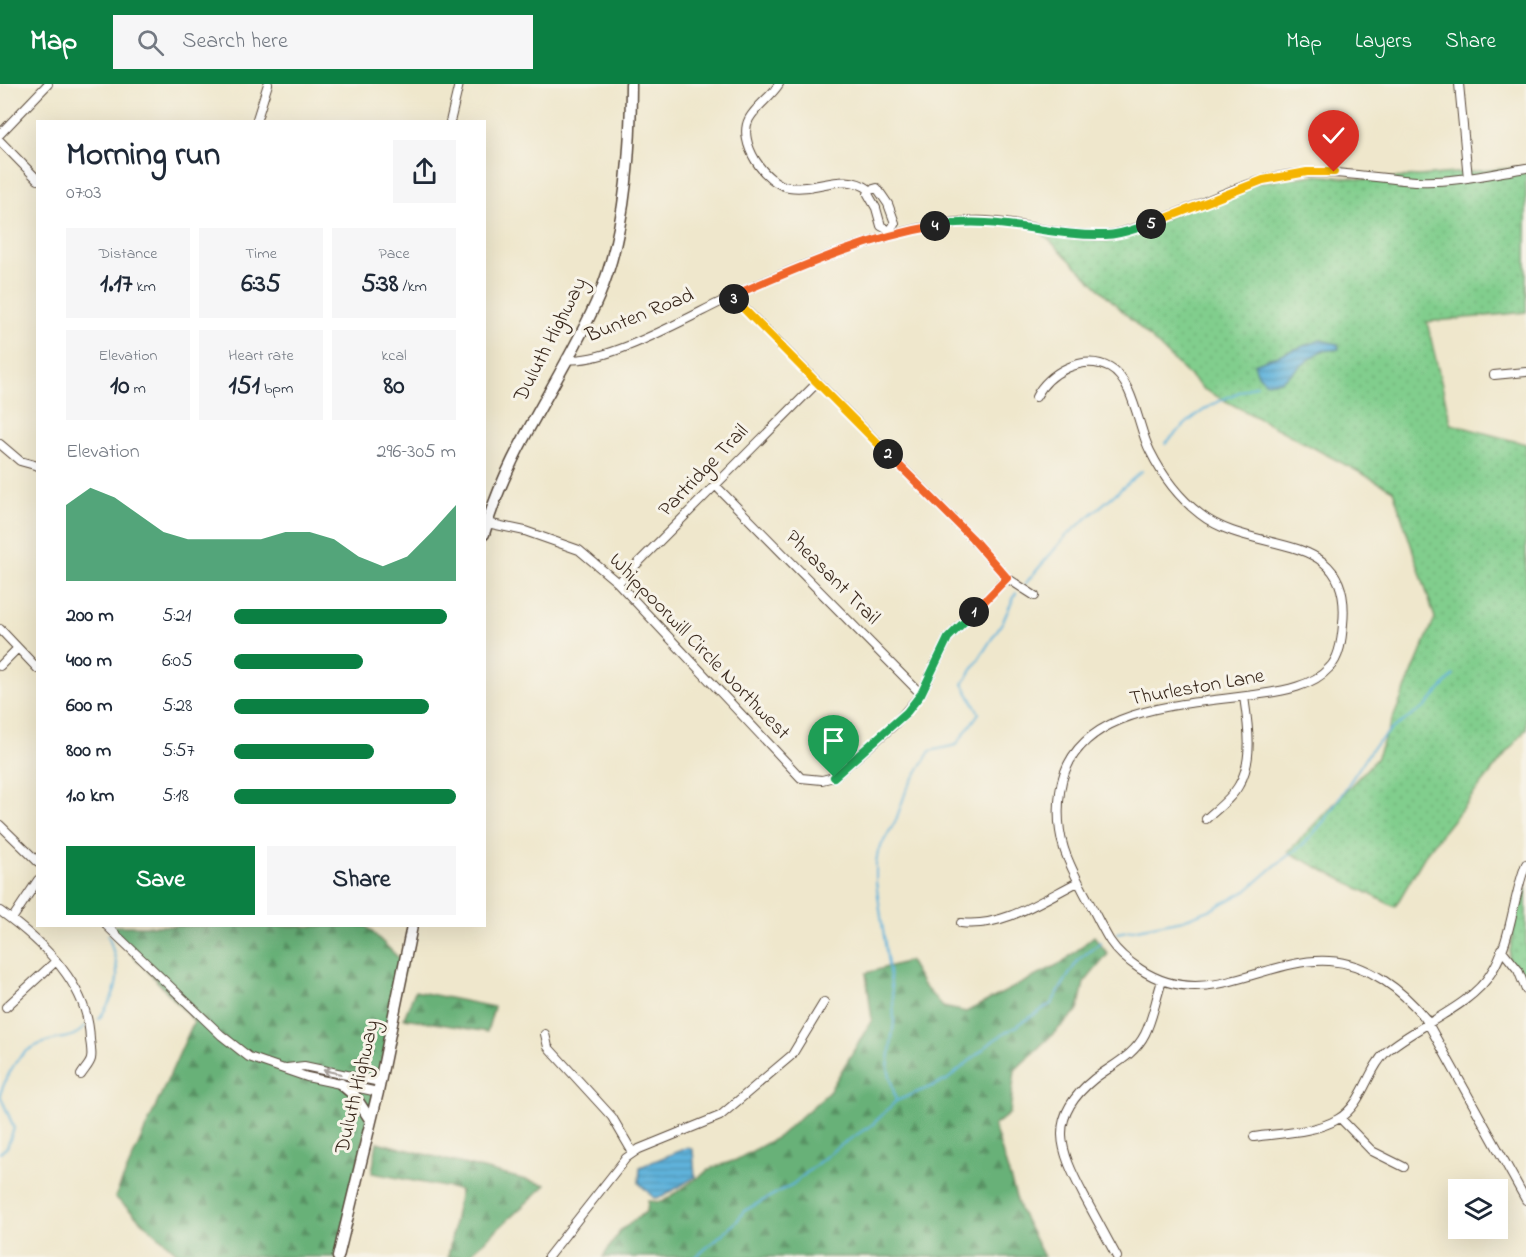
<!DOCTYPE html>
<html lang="en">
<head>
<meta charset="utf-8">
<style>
	body { margin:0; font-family:"Indie Flower",sans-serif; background:#f6f6f7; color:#1f2937; height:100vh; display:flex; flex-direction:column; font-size:22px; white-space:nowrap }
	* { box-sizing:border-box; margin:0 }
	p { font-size:20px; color:#747a83 }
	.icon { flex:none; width:33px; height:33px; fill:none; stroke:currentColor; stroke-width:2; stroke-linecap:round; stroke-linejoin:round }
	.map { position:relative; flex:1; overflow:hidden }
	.panel { position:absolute; left:36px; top:36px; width:450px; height:807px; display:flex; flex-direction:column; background:#fff; border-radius:0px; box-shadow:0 6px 24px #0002 }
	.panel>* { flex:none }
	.buttons { position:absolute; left:1448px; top:1095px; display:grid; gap:12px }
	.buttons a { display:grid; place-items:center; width:60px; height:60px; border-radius:0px; background:#fff; box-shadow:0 6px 24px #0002; font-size:30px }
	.pin { position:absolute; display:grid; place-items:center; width:51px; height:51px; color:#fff; margin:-62px -26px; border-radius:50% 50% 50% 0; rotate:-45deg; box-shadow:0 0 6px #0007 }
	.pin .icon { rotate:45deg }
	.km { position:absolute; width:30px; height:30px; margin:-15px; border-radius:50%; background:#222; color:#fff; font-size:16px; line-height:30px; text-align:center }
	.round { display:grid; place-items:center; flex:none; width:63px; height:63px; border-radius:0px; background:#f6f6f7 }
	.overview { display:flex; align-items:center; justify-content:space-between; height:102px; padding:0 30px }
	h1 { font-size:33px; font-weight:700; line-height:45px }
	.stats { display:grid; grid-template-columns:repeat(3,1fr); gap:9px; height:102px; padding:6px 30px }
	.stats div { display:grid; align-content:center; border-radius:0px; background:#f6f6f7; text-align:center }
	.stats b { font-size:26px; font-weight:700 }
	.stats small { font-size:16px; font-weight:400 }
	.stats p { font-size:16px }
	.chart { height:168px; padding:12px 30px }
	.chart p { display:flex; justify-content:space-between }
	.chart svg { width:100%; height:108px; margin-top:6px; fill:#0b8043; opacity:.7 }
	.action { display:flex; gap:12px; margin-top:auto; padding:12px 30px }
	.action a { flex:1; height:69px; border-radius:0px; background:#0b8043; color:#fff; font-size:24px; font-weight:700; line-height:69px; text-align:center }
	.action a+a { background:#f6f6f7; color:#1f2937 }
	ul { padding:0 30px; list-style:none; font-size:20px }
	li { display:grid; grid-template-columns:96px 72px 1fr; align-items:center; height:45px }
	li i { height:15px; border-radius:8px; background:#0b8043 }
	header { display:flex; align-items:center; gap:36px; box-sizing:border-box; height:84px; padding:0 30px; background:#0b8043; color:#fff }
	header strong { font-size:28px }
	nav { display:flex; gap:33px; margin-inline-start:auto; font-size:21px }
	.search { width:420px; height:54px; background:#f6f6f7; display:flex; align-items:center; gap:15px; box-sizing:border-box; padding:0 21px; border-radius:0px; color:#747a83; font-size:22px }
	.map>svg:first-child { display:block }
</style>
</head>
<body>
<header>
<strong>Map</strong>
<div class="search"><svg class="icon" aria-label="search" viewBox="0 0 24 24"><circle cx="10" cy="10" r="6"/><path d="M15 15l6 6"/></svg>Search here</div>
<nav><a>Map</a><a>Layers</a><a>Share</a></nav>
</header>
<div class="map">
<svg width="1526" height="1173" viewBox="0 0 1526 1173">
	<defs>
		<pattern id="grass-dots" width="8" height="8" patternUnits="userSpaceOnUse" patternTransform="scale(1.5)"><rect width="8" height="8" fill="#81ce8d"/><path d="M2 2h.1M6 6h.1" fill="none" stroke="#70b179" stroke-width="1.8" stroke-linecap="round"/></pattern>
		<pattern id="forest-firs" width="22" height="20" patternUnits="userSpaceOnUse" patternTransform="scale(1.5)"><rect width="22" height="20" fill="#68b178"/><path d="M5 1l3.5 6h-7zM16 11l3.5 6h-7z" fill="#579062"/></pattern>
		<pattern id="water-rules" width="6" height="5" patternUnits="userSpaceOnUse" patternTransform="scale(1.5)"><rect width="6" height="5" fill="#5fb2db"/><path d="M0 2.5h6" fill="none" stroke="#5091b1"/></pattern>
	</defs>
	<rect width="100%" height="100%" fill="#f7f3e8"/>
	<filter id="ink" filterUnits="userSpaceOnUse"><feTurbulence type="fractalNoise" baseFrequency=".0167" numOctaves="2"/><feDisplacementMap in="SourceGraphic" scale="12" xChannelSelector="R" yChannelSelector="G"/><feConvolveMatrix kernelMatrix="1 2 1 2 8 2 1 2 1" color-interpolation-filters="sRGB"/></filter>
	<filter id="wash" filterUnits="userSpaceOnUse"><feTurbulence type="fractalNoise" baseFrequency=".008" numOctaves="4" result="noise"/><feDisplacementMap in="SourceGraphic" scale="24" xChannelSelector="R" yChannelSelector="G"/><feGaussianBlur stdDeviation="1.35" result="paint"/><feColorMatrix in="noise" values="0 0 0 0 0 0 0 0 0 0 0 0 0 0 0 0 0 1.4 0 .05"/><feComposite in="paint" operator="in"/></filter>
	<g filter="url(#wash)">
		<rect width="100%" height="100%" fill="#efe7cc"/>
		<path fill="url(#grass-dots)" stroke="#5e7c56" stroke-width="1.5" d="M 1526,83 L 1526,228 L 1427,238 L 1451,340 L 1526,360 L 1526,645 L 1427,768 L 1395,823 L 1288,768 L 1376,675 L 1435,534 L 1393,406 L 1203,305 L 1042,149 L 1109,157 L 1247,100 L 1315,91 L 1371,96 Z
			M 1526,804 L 1526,891 L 1508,880 L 1516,830 Z"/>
		<path fill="url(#forest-firs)" stroke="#526e4b" stroke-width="1.5" d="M 106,842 L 366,842 L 405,880 L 336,1173 L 182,1173 L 115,1113 L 194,937 Z
			M 1094,852 L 1108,870 L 1084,899 L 1078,926 L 1015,986 L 1010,1029 L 994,1042 L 1020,1126 L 1044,1173 L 603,1173 L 621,1146 L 647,1127 L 648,1117 L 662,1118 L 712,1084 L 736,1076 L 778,1053 L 829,1008 L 872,936 L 866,889 L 909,877 L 923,901 L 943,923 L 966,928 L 1063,878 Z
			M 415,907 L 494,923 L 487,948 L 404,934 Z
			M 377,1058 L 546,1101 L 467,1173 L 448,1173 L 460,1106 L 372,1089 Z"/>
		<path fill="url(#water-rules)" stroke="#4d6e7c" stroke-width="1.5" d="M 1320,256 L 1338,260 L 1339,265 L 1321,267 L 1281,297 L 1266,299 L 1258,291 L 1254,280 Z
			M 688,1063 L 693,1066 L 695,1093 L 662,1113 L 654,1114 L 639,1099 L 640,1083 Z"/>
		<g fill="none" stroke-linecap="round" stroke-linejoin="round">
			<path stroke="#5fb2db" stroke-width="2" d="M 1165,360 C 1196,327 1215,317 1257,301
				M 1025,500 L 1066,452 L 1142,387
				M 1117,849 L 1183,836 L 1212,825 L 1246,807 L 1277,780 L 1305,759 L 1324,737 L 1373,663 L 1392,645 L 1425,623 L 1454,591
				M 99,935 C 122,902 121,889 108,851
				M 0,1010 C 13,977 21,963 57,955 C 69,953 77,952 85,942
				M 0,1011 L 14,1044 L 7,1063 L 0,1069
				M 896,1017 L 888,984 L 894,938 L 893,915 L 876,798 L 876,779 L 878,767 L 896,736 L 906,707 L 930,667 L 956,661 L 979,629 L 963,600 L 1003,537 L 1016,509
				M 696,1173 L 737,1137 L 744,1127 L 793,1100 L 835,1065 L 873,1040 L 896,1017 L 947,996 L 994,956 L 1051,920 L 1078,876 L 1101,858"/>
		</g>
	</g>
	<g filter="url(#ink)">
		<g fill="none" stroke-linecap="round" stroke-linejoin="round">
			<g stroke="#564638" stroke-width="10">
				<path id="minor" d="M 779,0 C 771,13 757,21 749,35 C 737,58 765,100 789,103 C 818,108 843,86 870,106 L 877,104 L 888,120 L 895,139 L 890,147 L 891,151
					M 1459,0 L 1468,94
					M 256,38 L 268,0
					M 450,38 L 459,0
					M 0,50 L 48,0
					M 0,57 L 38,96
					M 870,106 L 868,110 L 876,124 L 881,142 L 890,147
					M 732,212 L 972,454 L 1007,494 L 1035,512
					M 566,275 C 606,282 695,229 733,212 C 785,188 838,166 893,151 C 922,143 956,135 987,137 C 1027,140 1065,153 1106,151 C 1116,151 1126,147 1135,144 C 1186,130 1234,99 1287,91 C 1330,84 1373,94 1416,97 C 1453,99 1490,90 1526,84
					M 1494,291 L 1526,288
					M 1036,313 C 1048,289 1083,269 1110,284 C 1134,297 1138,344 1150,367 C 1162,391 1179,414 1200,430 C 1254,473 1353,442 1343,540 C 1342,554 1340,574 1329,584 C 1313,602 1283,607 1261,610 C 1193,621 1071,618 1060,708 C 1054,753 1067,777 1088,816 C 1095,829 1102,844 1110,857 C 1118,869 1128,877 1140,885 C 1206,929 1264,873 1329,877 C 1368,879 1402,906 1425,934 L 1526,1116
					M 0,360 L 20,377 L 38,382
					M 716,402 L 921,610
					M 487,439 L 525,447 L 579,466 L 618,499 L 801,694 L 822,696 L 834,693 L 893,642 L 921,610 L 948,554 L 1007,494
					M 618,499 L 816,300
					M 0,545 L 38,585
					M 0,582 L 18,564
					M 1206,735 C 1217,725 1232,714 1239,701 C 1254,676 1248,640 1244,613
					M 0,741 L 38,778
					M 0,827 C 42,857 89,901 90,956 C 91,962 92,970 91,975 C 90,980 84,986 81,991
					M 12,835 L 38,796
					M 961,839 C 1003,844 1042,816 1078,798
					M 107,842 L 221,951 L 249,973 L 307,993 L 378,1008
					M 1501,865 L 1518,886 L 1526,906
					M 6,923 L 55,878
					M 545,950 L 548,963 L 612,1033 L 633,1069
					M 287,984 L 304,982 L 380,998
					M 1340,1034 L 1372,1067 L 1404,1083
					M 1254,1053 C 1281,1049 1314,1049 1338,1035 C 1363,1021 1367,986 1386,968 C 1415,942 1471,923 1491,889 C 1512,856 1512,815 1526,780
					M 548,1173 L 626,1074 L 639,1065 L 720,1032 L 792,971 L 824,918
					M 1117,1173 C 1106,1153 1095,1132 1084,1112 C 1060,1066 1046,1034 1094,995 C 1112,981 1134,972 1145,950 C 1153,934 1156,914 1162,897"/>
			</g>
			<g stroke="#564638" stroke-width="13">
				<path id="major" d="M 484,450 C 508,363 564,294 599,212 C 625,150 631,66 631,0
					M 341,1000 L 354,1011 L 371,1037
					M 338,1173 L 378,1008 L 412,842"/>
			</g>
			<use href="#minor" stroke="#fff" stroke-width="8"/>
			<use href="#major" stroke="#fff" stroke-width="10"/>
		</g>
		<defs><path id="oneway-shaft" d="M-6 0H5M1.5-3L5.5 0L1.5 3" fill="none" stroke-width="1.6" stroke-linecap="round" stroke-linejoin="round" transform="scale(1.5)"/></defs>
		<use stroke="#a79f9a" href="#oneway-shaft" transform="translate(332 988) rotate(-168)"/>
	</g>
	<g fill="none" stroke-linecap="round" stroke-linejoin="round" filter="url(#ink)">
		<g stroke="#fff" stroke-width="12">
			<path id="split-1" d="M 834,693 L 907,628 L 921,610 L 948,554 L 974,528"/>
		</g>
		<g stroke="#fff" stroke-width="12">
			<path id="split-2" d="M 888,370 L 972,454 L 1007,494 L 974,528"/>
		</g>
		<g stroke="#fff" stroke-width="12">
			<path id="split-3" d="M 734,215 L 888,370"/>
		</g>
		<g stroke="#fff" stroke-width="12">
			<path id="split-4" d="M 734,215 L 732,212 C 798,184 864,154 935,142"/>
		</g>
		<g stroke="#fff" stroke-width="12">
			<path id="split-5" d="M 935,142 C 997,130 1046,153 1106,151 C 1121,151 1137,144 1151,140"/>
		</g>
		<g stroke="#fff" stroke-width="12">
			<path id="split-6" d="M 1151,140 L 1263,96 L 1307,88 L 1334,88"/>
		</g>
		<use href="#split-1" stroke="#22a559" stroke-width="8"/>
		<use href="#split-2" stroke="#f0652b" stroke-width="8"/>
		<use href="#split-3" stroke="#f5b400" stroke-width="8"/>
		<use href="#split-4" stroke="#f0652b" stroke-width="8"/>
		<use href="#split-5" stroke="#22a559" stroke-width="8"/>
		<use href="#split-6" stroke="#f5b400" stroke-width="8"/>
	</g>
	<g text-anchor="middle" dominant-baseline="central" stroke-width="6" stroke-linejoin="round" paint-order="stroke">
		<g font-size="21" fill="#3b2a1e" stroke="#f7f3e8">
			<text transform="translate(640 232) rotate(-22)">Bunten Road</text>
			<text transform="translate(551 256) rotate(-63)">Duluth Highway</text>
			<text transform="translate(704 387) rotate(-46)">Partridge Trail</text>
			<text transform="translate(832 494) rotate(45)">Pheasant Trail</text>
			<text transform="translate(699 563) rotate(46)">Whippoorwill Circle Northwest</text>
			<text transform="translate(1197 604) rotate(-10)">Thurleston Lane</text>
			<text transform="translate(358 1003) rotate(-77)">Duluth Highway</text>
		</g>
	</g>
</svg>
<div class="buttons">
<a><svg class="icon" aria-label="layers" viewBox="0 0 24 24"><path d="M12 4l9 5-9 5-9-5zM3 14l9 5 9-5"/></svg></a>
</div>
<div class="pin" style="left:834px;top:693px;background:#1e9e55"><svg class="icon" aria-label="arrive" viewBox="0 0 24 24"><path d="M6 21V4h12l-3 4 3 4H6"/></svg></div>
<div class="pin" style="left:1334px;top:88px;background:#d93025"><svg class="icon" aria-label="check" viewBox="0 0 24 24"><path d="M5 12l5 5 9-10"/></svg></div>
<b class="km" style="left:974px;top:528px">1</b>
<b class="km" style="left:888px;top:370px">2</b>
<b class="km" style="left:734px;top:215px">3</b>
<b class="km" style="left:935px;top:142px">4</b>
<b class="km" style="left:1151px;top:140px">5</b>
<section class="panel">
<div class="overview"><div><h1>Morning run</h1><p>07:03</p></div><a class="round"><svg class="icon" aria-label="share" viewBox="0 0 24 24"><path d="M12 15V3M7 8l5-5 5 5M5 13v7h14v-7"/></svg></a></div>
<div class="stats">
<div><p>Distance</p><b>1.17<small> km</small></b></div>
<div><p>Time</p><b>6:35</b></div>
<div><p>Pace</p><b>5:38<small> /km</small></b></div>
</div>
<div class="stats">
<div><p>Elevation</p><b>10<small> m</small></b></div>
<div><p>Heart rate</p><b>151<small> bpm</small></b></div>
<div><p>kcal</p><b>80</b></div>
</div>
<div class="chart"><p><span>Elevation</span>296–305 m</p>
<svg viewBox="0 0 160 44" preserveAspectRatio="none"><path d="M0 44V13L10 6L20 10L30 17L40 24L50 27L60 27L70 27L80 27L90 24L100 24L110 27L120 34L130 38L140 34L150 24L160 13V44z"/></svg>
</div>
<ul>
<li><b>200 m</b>5:21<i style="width:96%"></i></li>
<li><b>400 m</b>6:05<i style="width:58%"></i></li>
<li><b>600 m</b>5:28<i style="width:88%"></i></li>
<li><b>800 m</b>5:57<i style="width:63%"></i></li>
<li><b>1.0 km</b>5:18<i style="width:100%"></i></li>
</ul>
<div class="action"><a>Save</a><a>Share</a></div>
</section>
</div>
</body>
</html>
